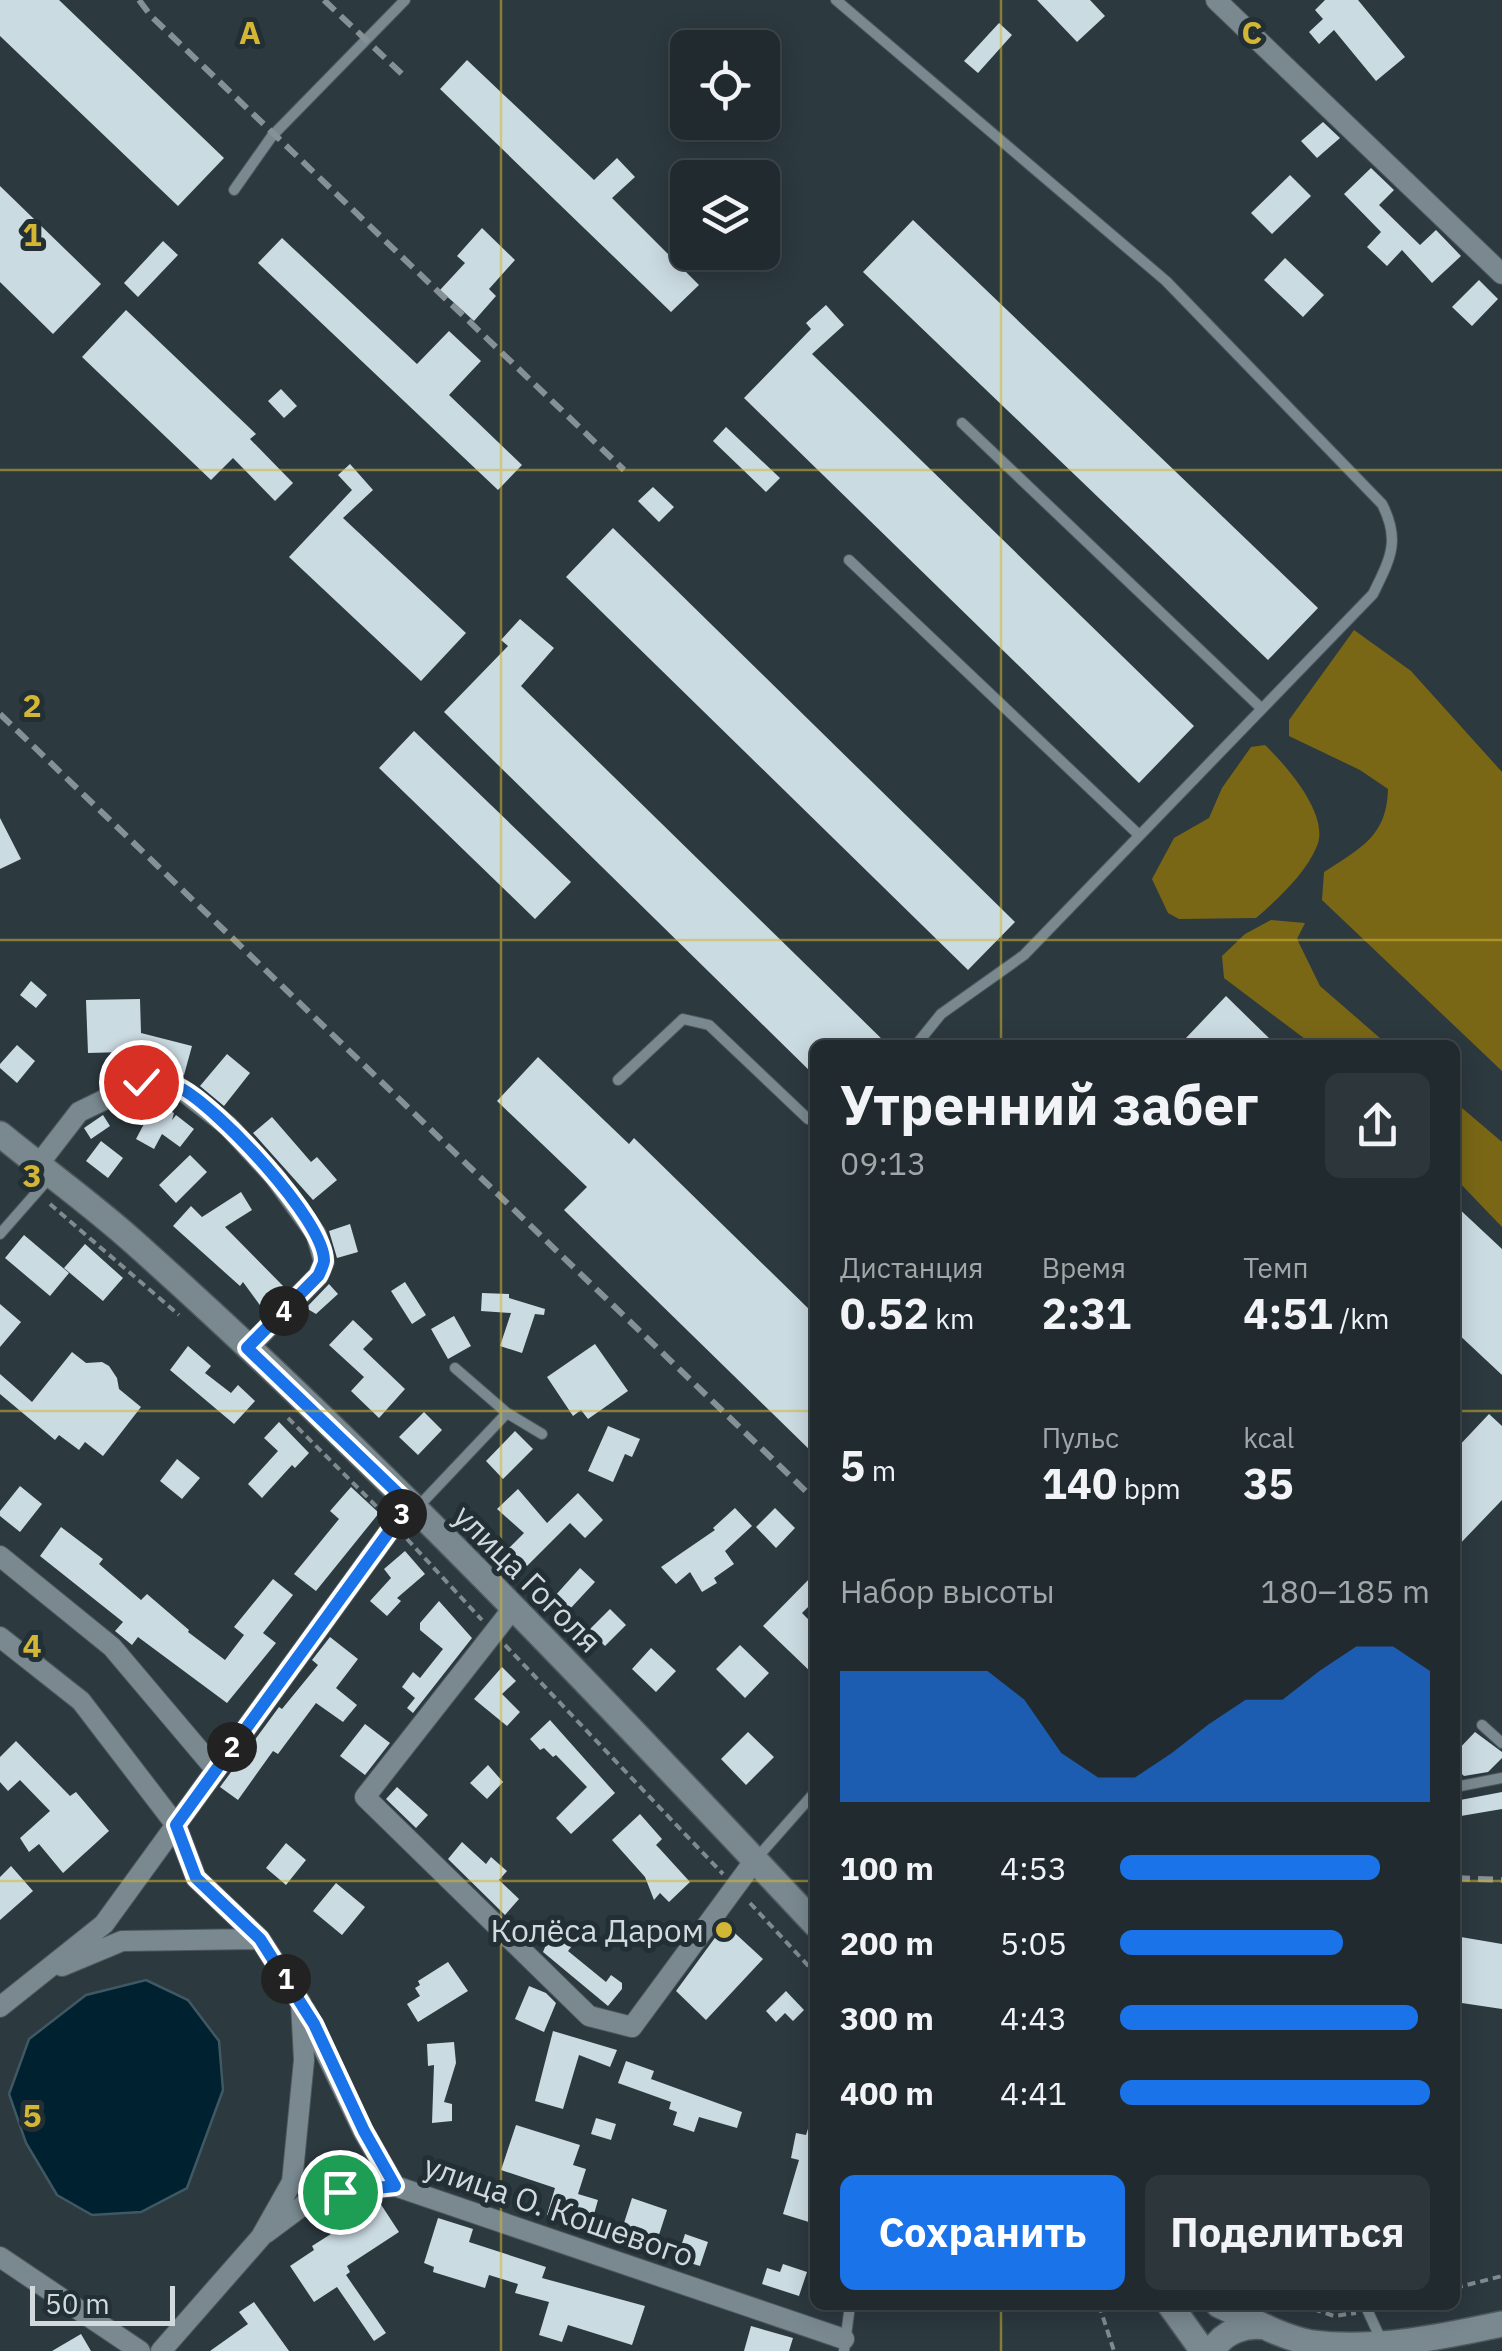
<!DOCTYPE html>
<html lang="ru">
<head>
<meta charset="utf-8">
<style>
	body { margin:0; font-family:"IBM Plex Sans",sans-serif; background:#2d373b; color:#f1f3f6; height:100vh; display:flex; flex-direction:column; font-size:38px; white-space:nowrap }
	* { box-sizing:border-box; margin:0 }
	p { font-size:32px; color:#a2a7aa }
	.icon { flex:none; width:55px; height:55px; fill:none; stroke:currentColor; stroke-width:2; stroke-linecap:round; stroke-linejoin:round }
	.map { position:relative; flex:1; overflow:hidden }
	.details { position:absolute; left:810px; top:1040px; width:650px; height:1270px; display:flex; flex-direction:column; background:#212b2f; border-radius:15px; box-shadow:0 5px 25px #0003,0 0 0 2px #3e474b }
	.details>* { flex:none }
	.fabs { position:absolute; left:670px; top:30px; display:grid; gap:20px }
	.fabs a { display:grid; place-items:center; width:110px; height:110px; border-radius:15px; background:#212b2f; box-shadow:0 5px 25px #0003,0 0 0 2px #3e474b; font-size:50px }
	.scale { position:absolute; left:30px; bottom:25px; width:145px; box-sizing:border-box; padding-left:10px; border:5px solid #d1d9dd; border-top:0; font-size:28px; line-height:35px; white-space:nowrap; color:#d1d9dd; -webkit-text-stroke:8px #222f35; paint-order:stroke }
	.pin { position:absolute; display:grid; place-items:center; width:85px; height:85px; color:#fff; margin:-42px; border:5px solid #fff; border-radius:50%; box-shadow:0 2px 10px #0007 }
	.km { position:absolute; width:50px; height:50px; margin:-25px; border-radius:50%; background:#222; color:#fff; font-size:28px; line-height:50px; text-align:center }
	.round { display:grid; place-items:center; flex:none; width:105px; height:105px; border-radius:15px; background:#2d373b }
	.head { display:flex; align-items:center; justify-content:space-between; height:170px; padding:0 30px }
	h1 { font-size:55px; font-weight:700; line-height:75px }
	.stats { display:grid; grid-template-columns:repeat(3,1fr); gap:15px; height:170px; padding:10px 30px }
	.stats div { display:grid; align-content:center }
	.stats b { font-size:42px; font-weight:700 }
	.stats small { font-size:28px; font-weight:400 }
	.stats p { font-size:28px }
	.chart { height:280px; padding:20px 30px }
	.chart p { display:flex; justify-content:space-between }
	.chart svg { width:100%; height:180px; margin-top:10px; fill:#1a73e8; opacity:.7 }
	.action { display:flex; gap:20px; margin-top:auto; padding:20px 30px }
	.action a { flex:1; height:115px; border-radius:15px; background:#1a73e8; color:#fff; font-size:40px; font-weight:700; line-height:115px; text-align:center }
	.action a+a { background:#2d373b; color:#f1f3f6 }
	ul { padding:0 30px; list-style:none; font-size:32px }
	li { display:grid; grid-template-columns:160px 120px 1fr; align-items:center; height:75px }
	li i { height:25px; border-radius:12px; background:#1a73e8 }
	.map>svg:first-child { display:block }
</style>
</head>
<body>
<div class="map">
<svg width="1502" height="2351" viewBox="0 0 1502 2351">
	<rect width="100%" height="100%" fill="#2c393f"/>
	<path fill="#7a6716" d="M 1354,630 L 1411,671 L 1502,772 L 1502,1071 L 1322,900 L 1324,872 C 1361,848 1387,836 1388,789 L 1360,770 L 1289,736 L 1289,720 Z
		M 1265,745 C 1286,765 1330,815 1317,846 C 1306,873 1278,899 1256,918 L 1179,919 L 1168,913 L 1152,879 L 1174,838 L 1209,818 L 1222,788 L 1251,747 Z
		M 1271,920 L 1305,923 L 1297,939 L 1320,986 L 1388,1045 L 1313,1045 L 1224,978 L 1222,956 L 1245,934 Z
		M 1455,1102 L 1502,1142 L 1502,1227 L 1455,1178 Z"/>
	<path fill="#00212f" stroke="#3f5863" stroke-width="2.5" d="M 146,1980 L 188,2000 L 219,2041 L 223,2090 L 187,2188 L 141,2212 L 92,2215 L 57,2195 L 26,2143 L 9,2094 L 29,2039 L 86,1995 Z"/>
	<path fill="#cbdbe2" d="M 0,0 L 59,0 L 224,158 L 178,206 L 0,36 Z
		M 1037,0 L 1090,0 L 1105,16 L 1077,42 Z
		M 1325,0 L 1358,0 L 1405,57 L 1376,81 L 1334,30 L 1319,44 L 1309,32 L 1323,19 L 1315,10 Z
		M 999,23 L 1012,35 L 978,73 L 964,61 Z
		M 467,60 L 594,180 L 617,158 L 635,177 L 612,198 L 699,285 L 671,312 L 440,89 Z
		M 1323,122 L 1340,138 L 1317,158 L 1301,141 Z
		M 1371,168 L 1394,190 L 1379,205 L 1420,245 L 1436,230 L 1461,256 L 1432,283 L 1402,250 L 1387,266 L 1367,247 L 1381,232 L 1344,194 Z
		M 1290,175 L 1311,196 L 1272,234 L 1251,213 Z
		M 0,186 L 101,284 L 53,334 L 0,282 Z
		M 913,220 L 1318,608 L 1268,660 L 863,272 Z
		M 482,228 L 515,260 L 489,289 L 496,296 L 474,321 L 440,290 L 465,263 L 457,256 Z
		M 282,238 L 417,364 L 449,331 L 481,361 L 449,395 L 522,465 L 498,490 L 258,263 Z
		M 163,241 L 178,255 L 138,297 L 124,283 Z
		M 1285,258 L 1324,295 L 1303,317 L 1264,280 Z
		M 1479,280 L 1498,299 L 1472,326 L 1452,307 Z
		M 826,305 L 844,325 L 812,354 L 1194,726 L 1139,783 L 744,398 L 811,329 L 806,323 Z
		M 126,310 L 256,434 L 250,439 L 293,483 L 275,501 L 233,458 L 211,480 L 82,357 Z
		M 281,389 L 297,406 L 284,418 L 268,401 Z
		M 726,427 L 780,478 L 766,492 L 713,441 Z
		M 350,464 L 373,490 L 343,518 L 466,633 L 421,681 L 289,557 L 352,490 L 338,475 Z
		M 653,487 L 674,507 L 659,522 L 638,501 Z
		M 613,528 L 1015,922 L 968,970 L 566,577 Z
		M 520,619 L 554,648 L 521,686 L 888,1045 L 815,1045 L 815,1076 L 444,712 L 508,646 L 501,640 Z
		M 414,731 L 571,882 L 535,919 L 379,768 Z
		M 0,818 L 21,859 L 0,869 Z
		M 31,981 L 47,995 L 36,1008 L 20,995 Z
		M 1226,996 L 1276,1045 L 1193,1045 L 1186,1038 Z
		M 140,999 L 141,1033 L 192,1046 L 184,1075 L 156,1070 L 161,1051 L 88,1053 L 86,1000 Z
		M 17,1045 L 35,1061 L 17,1083 L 0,1068 L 0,1064 Z
		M 227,1054 L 250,1073 L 224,1106 L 200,1086 Z
		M 538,1057 L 629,1144 L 634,1138 L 815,1315 L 815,1455 L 564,1210 L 587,1187 L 497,1101 Z
		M 155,1103 L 174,1113 L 172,1120 L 176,1115 L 194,1129 L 180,1147 L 162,1134 L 154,1149 L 136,1139 Z
		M 103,1115 L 110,1126 L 91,1139 L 84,1128 Z
		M 272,1117 L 311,1162 L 317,1157 L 337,1180 L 313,1200 L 253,1133 Z
		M 101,1141 L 123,1158 L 108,1178 L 86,1161 Z
		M 190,1155 L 207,1172 L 176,1203 L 159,1185 Z
		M 241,1192 L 252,1210 L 225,1227 L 286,1289 L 269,1307 L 267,1305 L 262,1308 L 243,1282 L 240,1286 L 173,1226 L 191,1206 L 202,1217 Z
		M 1455,1205 L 1502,1249 L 1502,1375 L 1455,1331 Z
		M 350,1224 L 358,1252 L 337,1258 L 329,1231 Z
		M 24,1235 L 69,1273 L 50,1296 L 5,1258 Z
		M 85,1244 L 123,1278 L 103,1301 L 64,1268 Z
		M 405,1282 L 426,1315 L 412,1324 L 391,1291 Z
		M 329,1284 L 338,1294 L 316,1314 L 306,1308 Z
		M 482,1293 L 509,1294 L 509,1298 L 545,1309 L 544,1315 L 535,1314 L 522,1353 L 500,1346 L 511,1313 L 481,1311 Z
		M 0,1304 L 21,1322 L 0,1347 Z
		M 454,1316 L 471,1346 L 448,1359 L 431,1329 Z
		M 353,1320 L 373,1339 L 363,1349 L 405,1389 L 379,1418 L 351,1391 L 364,1377 L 329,1345 Z
		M 595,1344 L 628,1391 L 588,1419 L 581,1410 L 573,1416 L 547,1377 Z
		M 188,1346 L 211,1366 L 205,1373 L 231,1393 L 238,1385 L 255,1401 L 234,1424 L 170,1370 Z
		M 72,1352 L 86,1363 L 102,1362 L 109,1366 L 117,1378 L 119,1389 L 141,1407 L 103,1456 L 85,1442 L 79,1450 L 59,1435 L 55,1440 L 0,1394 L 0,1374 L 32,1402 Z
		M 424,1412 L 442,1430 L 418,1455 L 399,1437 Z
		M 1489,1414 L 1502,1426 L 1502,1500 L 1455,1549 L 1455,1450 Z
		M 279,1422 L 309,1453 L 295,1468 L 292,1465 L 262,1498 L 248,1484 L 278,1451 L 264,1438 Z
		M 608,1426 L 640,1439 L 632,1457 L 625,1454 L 613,1482 L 588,1471 Z
		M 515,1431 L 533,1449 L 503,1479 L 486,1461 Z
		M 177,1459 L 200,1478 L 182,1499 L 160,1481 Z
		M 20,1486 L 42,1504 L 20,1532 L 0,1516 L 0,1511 Z
		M 351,1487 L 379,1513 L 316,1591 L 294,1574 L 339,1519 L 330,1511 Z
		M 518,1489 L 547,1523 L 578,1493 L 603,1520 L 585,1538 L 570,1523 L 527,1566 L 509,1548 L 524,1533 L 497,1509 Z
		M 735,1508 L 752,1526 L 725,1551 L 734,1564 L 714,1578 L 717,1583 L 702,1592 L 690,1572 L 676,1584 L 661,1567 L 715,1530 L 713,1528 Z
		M 775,1508 L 795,1528 L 776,1548 L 756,1527 Z
		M 61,1527 L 103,1559 L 99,1564 L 141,1600 L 147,1594 L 189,1630 L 188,1632 L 225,1660 L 244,1635 L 234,1627 L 273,1579 L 293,1595 L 263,1633 L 276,1643 L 227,1703 L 138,1637 L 132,1645 L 115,1631 L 123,1622 L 40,1556 Z
		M 405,1551 L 425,1574 L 397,1598 L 401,1601 L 387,1616 L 370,1601 L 391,1578 L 384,1569 Z
		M 580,1568 L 595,1582 L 569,1610 L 554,1597 Z
		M 815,1573 L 815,1600 L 802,1613 L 815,1626 L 815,1676 L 763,1626 Z
		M 439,1601 L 472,1638 L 413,1713 L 407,1708 L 415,1698 L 402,1687 L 413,1672 L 420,1678 L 443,1649 L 420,1630 L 420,1623 Z
		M 610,1609 L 626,1625 L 605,1646 L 589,1630 Z
		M 330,1637 L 358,1659 L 336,1688 L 357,1705 L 343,1722 L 316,1703 L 278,1754 L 273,1751 L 238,1800 L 220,1787 L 279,1707 L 282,1709 L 318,1665 L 312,1660 Z
		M 740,1645 L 769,1673 L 745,1698 L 716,1669 Z
		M 651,1648 L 676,1671 L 656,1692 L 632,1669 Z
		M 502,1667 L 516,1681 L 502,1694 L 520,1712 L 507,1726 L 474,1699 Z
		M 550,1720 L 615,1793 L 571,1834 L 556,1818 L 587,1787 L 556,1755 L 553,1757 L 544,1748 L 540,1750 L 530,1739 Z
		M 365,1724 L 390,1743 L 365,1775 L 340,1756 Z
		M 748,1732 L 774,1757 L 746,1785 L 721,1759 Z
		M 1475,1732 L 1502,1752 L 1502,1758 L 1488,1772 L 1464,1776 L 1455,1767 L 1455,1753 Z
		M 16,1741 L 70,1796 L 76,1792 L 109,1831 L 63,1873 L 39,1844 L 29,1852 L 20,1838 L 50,1811 L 20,1780 L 8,1791 L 0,1782 L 0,1757 Z
		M 488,1765 L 503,1782 L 487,1799 L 470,1783 Z
		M 397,1787 L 428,1815 L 416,1828 L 386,1799 Z
		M 1502,1792 L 1502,1809 L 1455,1817 L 1455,1801 Z
		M 640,1814 L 662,1839 L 656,1845 L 659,1848 L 690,1882 L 669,1902 L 660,1893 L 654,1900 L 645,1877 L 612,1840 Z
		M 462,1842 L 486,1864 L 491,1857 L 507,1871 L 499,1880 L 519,1899 L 505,1915 L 448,1859 Z
		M 286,1843 L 306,1860 L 286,1885 L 266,1868 Z
		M 11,1866 L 33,1891 L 0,1920 L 0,1877 Z
		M 336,1883 L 365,1907 L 342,1935 L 313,1911 Z
		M 725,1924 L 763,1959 L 706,2020 L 676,1991 Z
		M 554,1925 L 575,1942 L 568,1951 L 606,1982 L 611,1975 L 622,1983 L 622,1989 L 608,2006 L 543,1952 Z
		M 1455,1936 L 1502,1944 L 1502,2009 L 1455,2002 Z
		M 448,1962 L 468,1991 L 418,2022 L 407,2004 L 420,1996 L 415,1988 L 420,1985 L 418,1981 Z
		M 529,1986 L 546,1993 L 556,2003 L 544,2032 L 515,2019 Z
		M 786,1991 L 804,2010 L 793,2021 L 785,2013 L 776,2022 L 766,2011 Z
		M 553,2031 L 617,2050 L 610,2067 L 579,2055 L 563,2109 L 535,2101 Z
		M 454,2042 L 456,2063 L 444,2102 L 452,2104 L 452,2121 L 432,2123 L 434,2065 L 428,2066 L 427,2044 Z
		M 626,2061 L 654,2071 L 651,2079 L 742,2112 L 737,2128 L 699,2117 L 694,2132 L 673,2125 L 677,2112 L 669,2109 L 671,2102 L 618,2083 Z
		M 596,2118 L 616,2124 L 611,2140 L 591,2134 Z
		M 811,2119 L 815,2120 L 812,2223 L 783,2214 L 799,2160 L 791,2158 L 796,2133 L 806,2135 Z
		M 516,2125 L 580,2145 L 573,2165 L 586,2169 L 578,2194 L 598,2200 L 590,2228 L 547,2215 L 555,2188 L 501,2170 Z
		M 632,2198 L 667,2210 L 658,2238 L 623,2226 Z
		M 380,2203 L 399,2232 L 347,2266 L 350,2272 L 346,2275 L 386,2333 L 374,2341 L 337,2287 L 314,2302 L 290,2266 L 314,2250 L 312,2246 Z
		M 438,2218 L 473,2229 L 469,2242 L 546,2267 L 542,2278 L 645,2306 L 632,2345 L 568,2325 L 562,2342 L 539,2335 L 549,2302 L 515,2293 L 518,2284 L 489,2275 L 485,2288 L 433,2272 L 434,2267 L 424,2263 Z
		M 685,2234 L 708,2242 L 700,2266 L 677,2259 Z
		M 783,2264 L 807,2272 L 799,2296 L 762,2284 L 767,2268 L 780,2272 Z
		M 254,2302 L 289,2351 L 210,2351 L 248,2324 L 239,2312 Z
		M 751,2326 L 793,2338 L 789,2351 L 744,2351 Z
		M 81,2334 L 91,2351 L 52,2351 Z"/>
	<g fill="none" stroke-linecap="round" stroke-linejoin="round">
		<g stroke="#4d585d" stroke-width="12">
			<path id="service" d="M 836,0 L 1166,281 L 1382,504 C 1401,541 1390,559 1373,594 L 1024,955 L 941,1014 L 916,1045
				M 234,190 L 272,136 L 405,0
				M 962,423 L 1262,709
				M 849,560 L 1139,835
				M 618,1080 L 683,1019 L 709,1025 L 808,1119 L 815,1121
				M 0,1234 L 51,1176
				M 455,1368 L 507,1413 L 542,1434
				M 416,1509 L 507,1413
				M 1482,1725 L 1502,1743
				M 1455,1787 L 1502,1778
				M 756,1859 L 815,1792
				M 1365,2305 L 1383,2344
				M 844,2351 L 850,2305"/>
		</g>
		<g stroke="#4d585d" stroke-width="22">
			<path id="minor" d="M 1216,0 L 1502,274
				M 38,1165 L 79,1112 L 141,1082 L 178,1087 L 228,1126 L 274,1176 L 316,1234 L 324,1262 L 318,1276 L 247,1349
				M 0,1556 L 112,1647 L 216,1770
				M 514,1607 L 365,1797 L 589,2016 L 632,2027 L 755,1860
				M 0,1637 L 81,1701 L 176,1825 L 196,1878 L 260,1939 L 301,2003 L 304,2060 L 292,2182 L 261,2237 L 161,2351
				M 62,1966 L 122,1941 L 260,1939
				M 0,2007 L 104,1924 L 409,1504
				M 305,2010 L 363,2131 L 395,2186
				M 266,2233 L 309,2201 L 340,2192 L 395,2186 L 844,2339
				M 0,2257 L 140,2351"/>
		</g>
		<g stroke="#4d585d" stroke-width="28">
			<path id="secondary" d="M 0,1134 C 45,1171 93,1205 136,1244 C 374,1457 596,1690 815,1924
				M 1170,2305 L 1203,2351
				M 1219,2305 C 1248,2318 1280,2337 1312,2343 C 1374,2351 1441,2337 1502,2324
				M 1212,2351 C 1224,2331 1245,2324 1266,2327"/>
		</g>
		<path stroke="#808b90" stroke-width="4" stroke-dasharray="8 5" stroke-linecap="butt" d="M 50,1204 L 179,1315
			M 288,1418 L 380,1510
			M 407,1539 L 482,1620
			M 505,1645 L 723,1874
			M 750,1903 L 815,1973
			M 1455,2288 L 1502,2276
			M 1099,2305 L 1114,2351
			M 1301,2305 L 1334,2316 L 1356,2313"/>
		<use href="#service" stroke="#7a8990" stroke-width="10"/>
		<use href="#minor" stroke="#7a8990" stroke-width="20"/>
		<use href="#secondary" stroke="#7a8990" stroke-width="25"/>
		<path stroke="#869196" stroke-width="6" stroke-dasharray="15 8" stroke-linecap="butt" d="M 139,0 L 151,16 L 624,470
			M 324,0 L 404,76
			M 0,714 L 815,1500
			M 1455,1878 L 1502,1880"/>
	</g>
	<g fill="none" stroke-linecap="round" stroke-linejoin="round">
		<g stroke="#fff" stroke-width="20">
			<path id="route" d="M 141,1082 C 153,1084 169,1083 180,1088 C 216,1106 325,1221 324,1261 C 324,1263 319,1275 318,1276 L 247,1348 L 409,1504 L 176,1825 L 196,1878 L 260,1939 L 314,2024 L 364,2131 L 395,2186 L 340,2192"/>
		</g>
		<use href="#route" stroke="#1a73e8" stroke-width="12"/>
	</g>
	<path fill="none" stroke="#d4b635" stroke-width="2.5" stroke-opacity="0.55" d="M 501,0 L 501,2351M 1001,0 L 1001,1045M 0,470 L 1502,470M 0,940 L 1502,940M 0,1411 L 815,1411M 1455,1411 L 1502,1411M 0,1881 L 815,1881M 1455,1881 L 1502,1881M 1001,2305 L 1001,2351"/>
	<circle fill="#d4b635" stroke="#222f35" stroke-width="4" cx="724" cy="1930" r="10"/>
	<g text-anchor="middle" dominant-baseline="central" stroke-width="10" stroke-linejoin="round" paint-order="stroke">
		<g font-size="32" fill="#d1d9dd" stroke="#222f35">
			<text transform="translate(528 1578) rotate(45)">улица Гоголя</text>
			<text transform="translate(559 2210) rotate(19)">улица О. Кошевого</text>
		</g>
		<g font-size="32" fill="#d1d9dd" stroke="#222f35" text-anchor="end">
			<text x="704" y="1930">Колёса Даром</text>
		</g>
	</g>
	<g font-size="32" text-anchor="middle" font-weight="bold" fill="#d4b635" stroke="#222f35" stroke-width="10" stroke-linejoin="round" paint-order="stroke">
		<text x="250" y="44">A</text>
		<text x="1252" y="44">C</text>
		<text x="32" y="246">1</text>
		<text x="32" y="717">2</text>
		<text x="32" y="1187">3</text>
		<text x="32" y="1657">4</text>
		<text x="32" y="2127">5</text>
	</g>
</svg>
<div class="fabs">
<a><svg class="icon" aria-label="locate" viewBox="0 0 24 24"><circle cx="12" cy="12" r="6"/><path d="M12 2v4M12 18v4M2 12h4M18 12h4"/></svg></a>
<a><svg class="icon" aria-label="layers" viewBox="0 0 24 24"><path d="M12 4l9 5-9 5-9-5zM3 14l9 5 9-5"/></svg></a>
</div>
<div class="scale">50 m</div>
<div class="pin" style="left:340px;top:2192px;background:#1e9e55"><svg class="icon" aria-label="arrive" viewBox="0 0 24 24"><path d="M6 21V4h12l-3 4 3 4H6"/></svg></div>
<div class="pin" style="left:141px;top:1082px;background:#d93025"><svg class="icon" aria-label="check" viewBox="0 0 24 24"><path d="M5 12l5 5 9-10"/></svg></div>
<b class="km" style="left:286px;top:1979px">1</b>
<b class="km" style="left:232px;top:1747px">2</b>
<b class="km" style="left:402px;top:1514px">3</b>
<b class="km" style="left:284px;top:1311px">4</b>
<section class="details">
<div class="head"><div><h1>Утренний забег</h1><p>09:13</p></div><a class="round"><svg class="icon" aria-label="share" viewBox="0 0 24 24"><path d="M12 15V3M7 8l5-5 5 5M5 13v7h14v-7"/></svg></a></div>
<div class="stats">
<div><p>Дистанция</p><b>0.52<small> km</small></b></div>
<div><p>Время</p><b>2:31</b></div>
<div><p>Темп</p><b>4:51<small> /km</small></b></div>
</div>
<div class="stats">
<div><b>5<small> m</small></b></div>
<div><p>Пульс</p><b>140<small> bpm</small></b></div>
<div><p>kcal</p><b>35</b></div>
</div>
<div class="chart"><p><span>Набор высоты</span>180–185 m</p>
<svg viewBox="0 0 160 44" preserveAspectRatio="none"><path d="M0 44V12L10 12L20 12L30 12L40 12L50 19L60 32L70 38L80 38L90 32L100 25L110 19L120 19L130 12L140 6L150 6L160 12V44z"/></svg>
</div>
<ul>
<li><b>100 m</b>4:53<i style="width:84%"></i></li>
<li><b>200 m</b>5:05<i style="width:72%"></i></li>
<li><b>300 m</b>4:43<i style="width:96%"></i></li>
<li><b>400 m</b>4:41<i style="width:100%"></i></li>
</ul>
<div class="action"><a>Сохранить</a><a>Поделиться</a></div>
</section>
</div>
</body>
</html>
